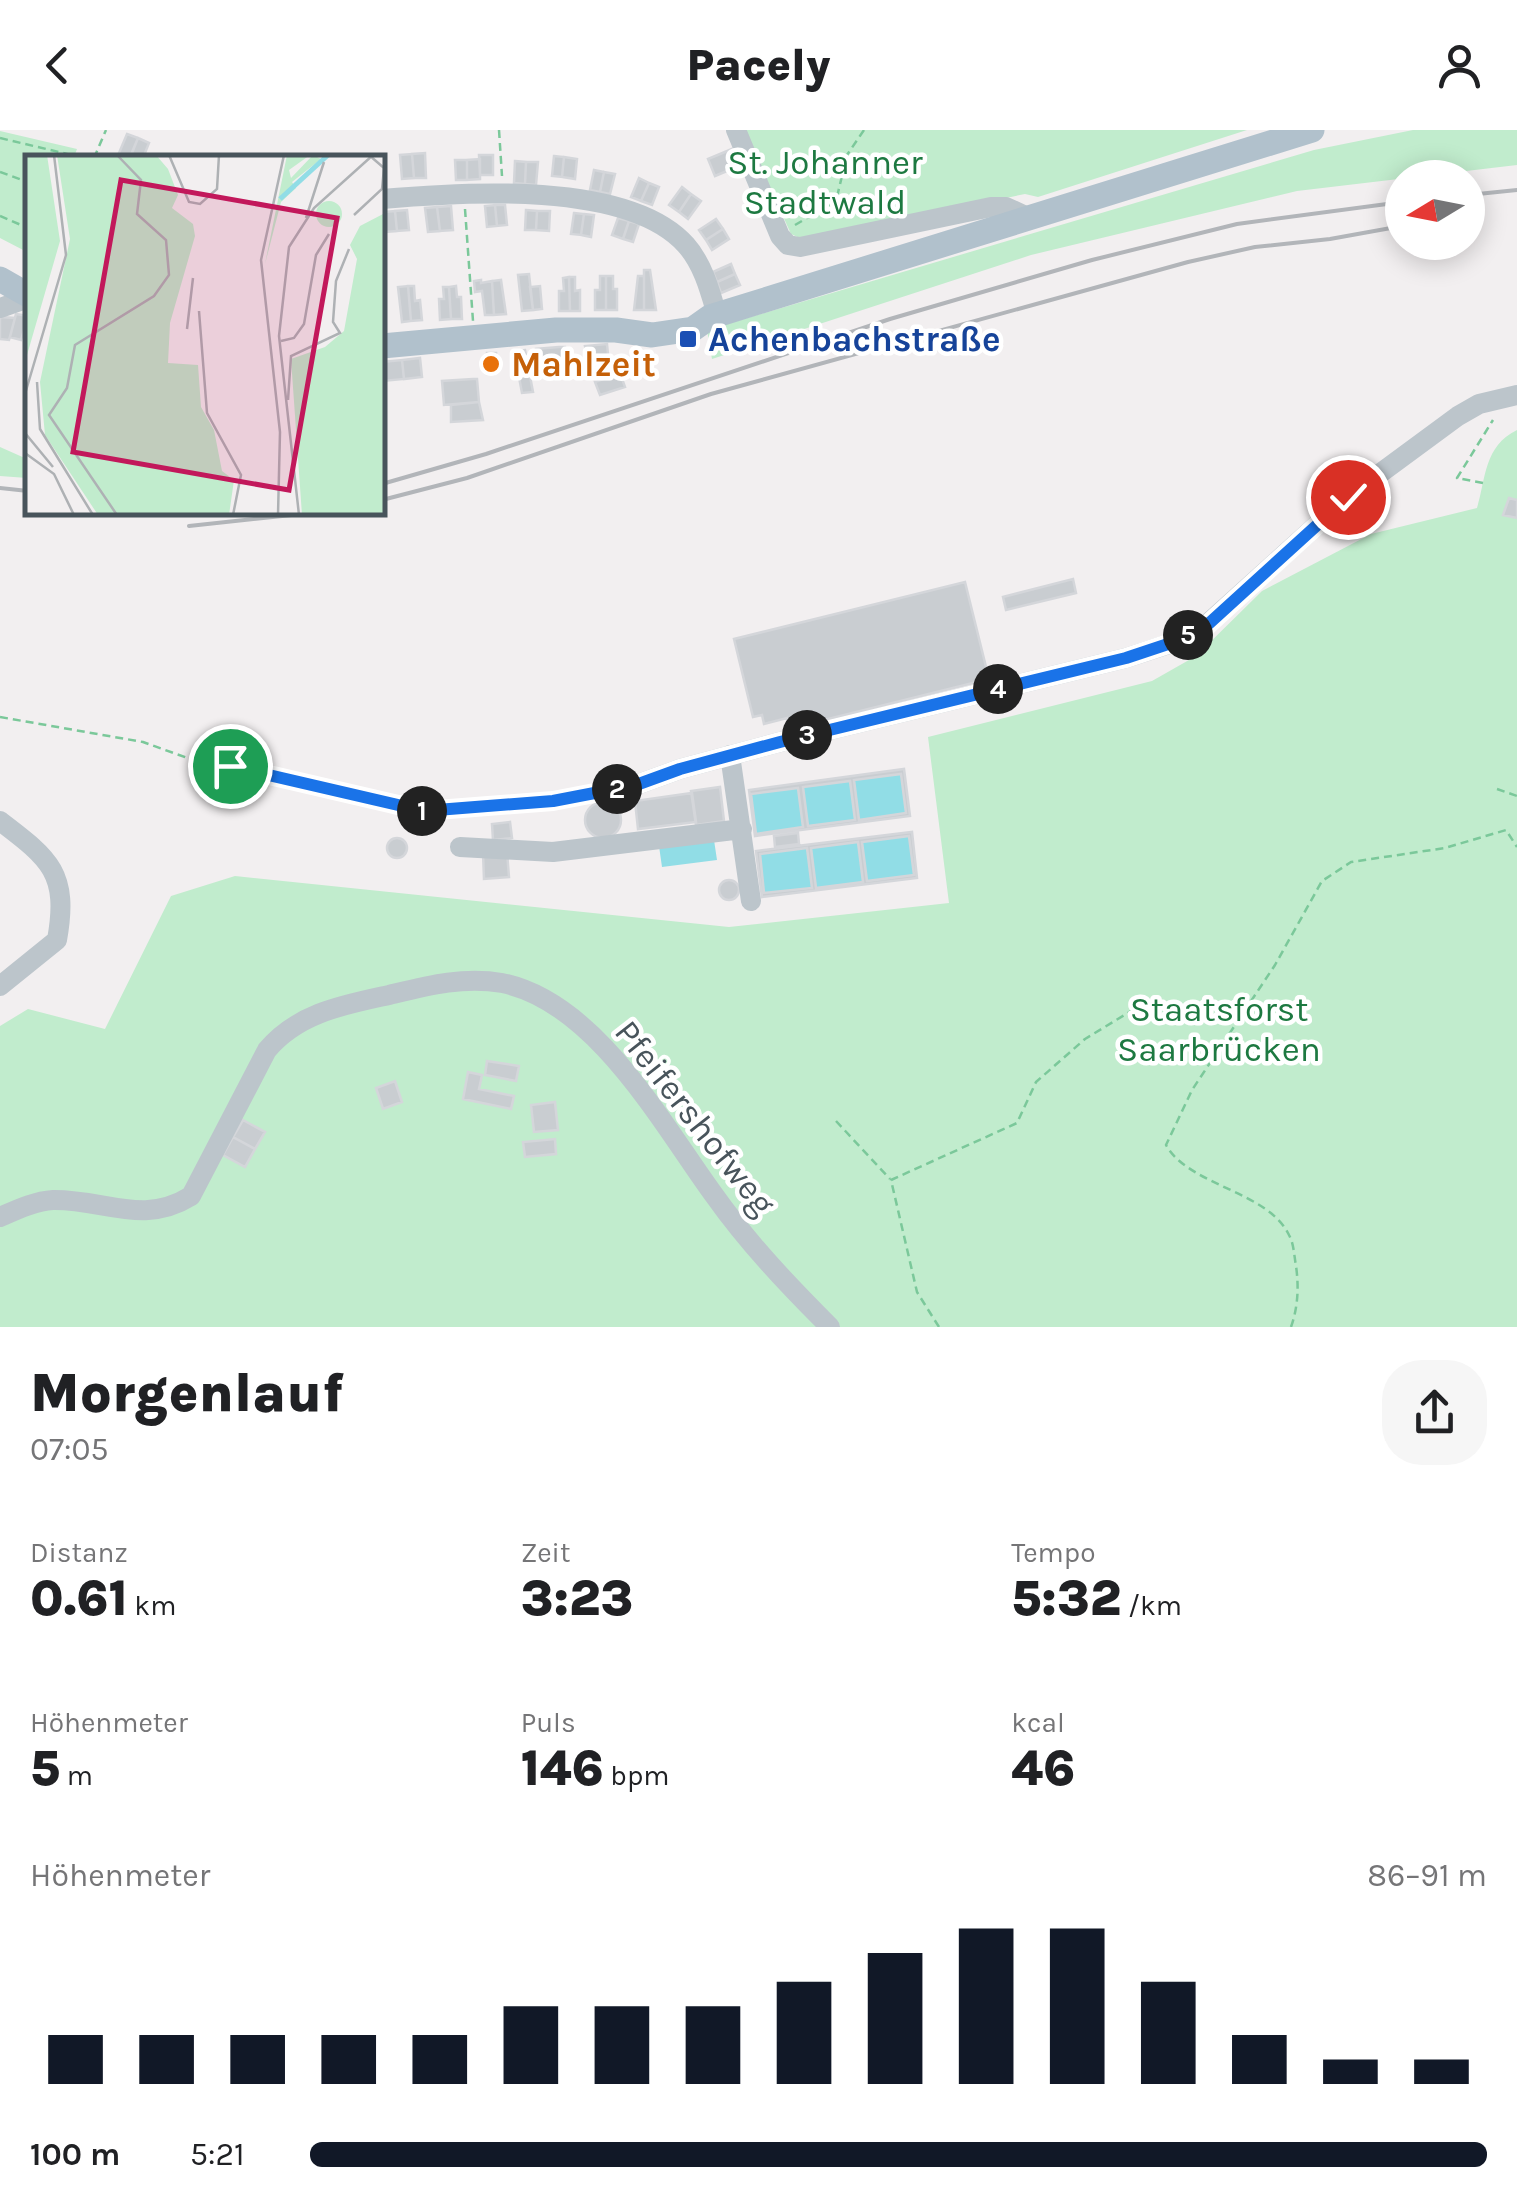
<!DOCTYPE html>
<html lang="de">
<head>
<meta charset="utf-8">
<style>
	body { margin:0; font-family:Karla,sans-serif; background:#f6f6f6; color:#202124; height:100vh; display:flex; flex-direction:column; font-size:38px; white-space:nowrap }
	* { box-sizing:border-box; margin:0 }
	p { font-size:32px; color:#757577 }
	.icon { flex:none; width:55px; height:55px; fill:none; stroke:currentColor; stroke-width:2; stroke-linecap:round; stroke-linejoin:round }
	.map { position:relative; height:1197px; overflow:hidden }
	.side { display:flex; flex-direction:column; background:#fff; flex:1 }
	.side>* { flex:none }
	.needle { width:65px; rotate:260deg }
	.tools { position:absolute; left:1385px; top:30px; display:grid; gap:20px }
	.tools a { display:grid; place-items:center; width:100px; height:100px; border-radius:50%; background:#fff; box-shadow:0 5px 25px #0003; font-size:50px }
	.pin { position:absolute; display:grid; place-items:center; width:85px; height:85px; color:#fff; margin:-42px; border:5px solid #fff; border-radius:50%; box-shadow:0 2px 10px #0007 }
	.km { position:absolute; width:50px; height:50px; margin:-25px; border-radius:50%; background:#222; color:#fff; font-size:28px; line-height:50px; text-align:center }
	.round { display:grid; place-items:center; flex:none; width:105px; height:105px; border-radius:40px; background:#f6f6f6 }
	.head { display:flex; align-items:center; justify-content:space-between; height:170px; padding:0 30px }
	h1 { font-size:55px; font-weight:800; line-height:75px }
	.stats { display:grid; grid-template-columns:repeat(3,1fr); gap:15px; height:170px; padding:10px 30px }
	.stats div { display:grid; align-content:center }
	.stats b { font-size:50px; font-weight:800 }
	.stats small { font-size:28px; font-weight:400 }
	.stats p { font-size:28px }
	.chart { height:280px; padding:20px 30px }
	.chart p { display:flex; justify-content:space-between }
	.chart svg { width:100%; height:180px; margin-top:10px; stroke:#111827; stroke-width:6 }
	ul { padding:0 30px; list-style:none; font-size:32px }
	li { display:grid; grid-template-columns:160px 120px 1fr; align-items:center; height:75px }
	li i { height:25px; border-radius:12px; background:#111827 }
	header { display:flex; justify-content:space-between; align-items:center; height:130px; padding:0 30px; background:#fff; font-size:45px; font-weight:800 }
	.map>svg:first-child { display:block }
</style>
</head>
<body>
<header><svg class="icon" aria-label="back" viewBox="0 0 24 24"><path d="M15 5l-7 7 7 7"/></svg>Pacely<svg class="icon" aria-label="person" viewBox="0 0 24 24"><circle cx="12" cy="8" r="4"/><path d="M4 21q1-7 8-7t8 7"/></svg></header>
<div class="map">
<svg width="1517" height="1197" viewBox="0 0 1517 1197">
	<rect width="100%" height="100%" fill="#f2eff0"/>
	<path fill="#c1eccd" d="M 744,0 L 1247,0 L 1038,67 L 1025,64 L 804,110 L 791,104 Z
		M 1413,0 L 1517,0 L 1517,35 L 1297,61 L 1031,125 L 712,229 L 707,200 L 1314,20 Z
		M 0,1 L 77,19 L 74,27 L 28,28 L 27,122 L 0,108 Z
		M 1517,300 L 1517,1197 L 0,1197 L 0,896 L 28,879 L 105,899 L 171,766 L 235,746 L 729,797 L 949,773 L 928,607 L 1152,551 L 1196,526 L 1262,461 L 1371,404 L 1477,378 C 1486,348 1484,316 1517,300 Z
		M 0,317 L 27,329 L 27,348 L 0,346 Z"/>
	<path fill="#91dde6" d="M 901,644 L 906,683 L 859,690 L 854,650 Z
		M 850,651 L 855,690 L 808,696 L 803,657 Z
		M 798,658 L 803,697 L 756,704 L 751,664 Z
		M 909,706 L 914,745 L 867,751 L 862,712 Z
		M 714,710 L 717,730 L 662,737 L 659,716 Z
		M 858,712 L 863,752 L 816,758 L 811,718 Z
		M 807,718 L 812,758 L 764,763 L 760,724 Z"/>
	<path fill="#c9cdd1" stroke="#d4d6da" stroke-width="2.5" fill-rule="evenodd" d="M 127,4 L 138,8 L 130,27 L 119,23 Z
		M 138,8 L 149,13 L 143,28 L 130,28 Z
		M 732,19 L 739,36 L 715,46 L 708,29 Z
		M 425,23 L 426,48 L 414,48 L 412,24 Z
		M 412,24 L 414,48 L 402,49 L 400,25 Z
		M 479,25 L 493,25 L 493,45 L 480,45 Z
		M 554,26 L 564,27 L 562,47 L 552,46 Z
		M 564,27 L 577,29 L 575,49 L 562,47 Z
		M 480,29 L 480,49 L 467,50 L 467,30 Z
		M 455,30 L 467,30 L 467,50 L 456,50 Z
		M 515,31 L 526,32 L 525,54 L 514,53 Z
		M 526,32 L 538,32 L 536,55 L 525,54 Z
		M 594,40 L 604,42 L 600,62 L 590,60 Z
		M 604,42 L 615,44 L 610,64 L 600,62 Z
		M 639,48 L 649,53 L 641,71 L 631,67 Z
		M 649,53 L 659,57 L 652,75 L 641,71 Z
		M 682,57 L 691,64 L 679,82 L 669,75 Z
		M 691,64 L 701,71 L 688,89 L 679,82 Z
		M 495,75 L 497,96 L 487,97 L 485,76 Z
		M 495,75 L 505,75 L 507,95 L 497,96 Z
		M 451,76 L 453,100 L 440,101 L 437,77 Z
		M 437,77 L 440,101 L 428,102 L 425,78 Z
		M 407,80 L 409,100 L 397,101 L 395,81 Z
		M 526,80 L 537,81 L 536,100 L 525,100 Z
		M 395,81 L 397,101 L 385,102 L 384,82 Z
		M 537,81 L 550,81 L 549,101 L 536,100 Z
		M 574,83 L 584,84 L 581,105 L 571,104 Z
		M 584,84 L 594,85 L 591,107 L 581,105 Z
		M 618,88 L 629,91 L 623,109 L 612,105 Z
		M 716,89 L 723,99 L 706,110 L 699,100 Z
		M 629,91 L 639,94 L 633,112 L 623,109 Z
		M 723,99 L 729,109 L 712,120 L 706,110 Z
		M 731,134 L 735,144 L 717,152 L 713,142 Z
		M 644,140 L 650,140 L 656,180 L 644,180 Z
		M 529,144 L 533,180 L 522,181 L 518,145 Z
		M 735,144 L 740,155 L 721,163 L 717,152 Z
		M 600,146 L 606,146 L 606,180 L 595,180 L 595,160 L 600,160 Z
		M 606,146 L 613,146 L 613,159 L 617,159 L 617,180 L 606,180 Z
		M 638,146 L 644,146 L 644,180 L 634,180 Z
		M 569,147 L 575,147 L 575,161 L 580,160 L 580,181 L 570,181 Z
		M 569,147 L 570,181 L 559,181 L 559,161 L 564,161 L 563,148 Z
		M 481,150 L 481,153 L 492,151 L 494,185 L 485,185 L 482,161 L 475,162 L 474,151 Z
		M 501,150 L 506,184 L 494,185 L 492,151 Z
		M 408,156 L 414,156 L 415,171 L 420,170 L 422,190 L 411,191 Z
		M 408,156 L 411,191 L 402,192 L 398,157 Z
		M 456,156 L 457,167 L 461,167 L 462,189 L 451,189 L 449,157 Z
		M 540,156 L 542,179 L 533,180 L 530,157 Z
		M 443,157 L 449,157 L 451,189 L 440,190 L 439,169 L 444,169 Z
		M 16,184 L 28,186 L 21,210 L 10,207 Z
		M 0,187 L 15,188 L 9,210 L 0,209 Z
		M 607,214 L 609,235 L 590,236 L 585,216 Z
		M 559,217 L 565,217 L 567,237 L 538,239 L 536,219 Z
		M 525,220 L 533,262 L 522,263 L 514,221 Z
		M 487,223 L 496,223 L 494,244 L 487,244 Z
		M 420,228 L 422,247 L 404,249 L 402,230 Z
		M 402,230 L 404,249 L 383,251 L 382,232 Z
		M 620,243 L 625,257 L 600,265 L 595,252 Z
		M 473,249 L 477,249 L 479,272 L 444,275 L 442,251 Z
		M 479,272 L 483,290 L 451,292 L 451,275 Z
		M 1509,368 L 1517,370 L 1517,388 L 1503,385 Z
		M 1073,449 L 1076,463 L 1006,480 L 1003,467 Z
		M 965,452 L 989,549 L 796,597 L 789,596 L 787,588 L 764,594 L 762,585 L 753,587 L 734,509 Z
		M 904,639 L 910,686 L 755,706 L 749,660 ZM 901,644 L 906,683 L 859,690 L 854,650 ZM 850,651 L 855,690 L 808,696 L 803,657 ZM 798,658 L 803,697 L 756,704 L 751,664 Z
		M 720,657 L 724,691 L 696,695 L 691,661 Z
		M 692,663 L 696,692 L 638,699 L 635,671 Z
		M585 690a18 18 0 1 1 36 0a18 18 0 1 1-36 0Z
		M 510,692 L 512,708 L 493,710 L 492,694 Z
		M 912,702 L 917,748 L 762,767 L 756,721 ZM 909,706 L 914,745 L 867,751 L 862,712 ZM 858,712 L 863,752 L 816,758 L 811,718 ZM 807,718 L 812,758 L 764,763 L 760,724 Z
		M 798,703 L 799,714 L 775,717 L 774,706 Z
		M387 718a10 10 0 1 1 20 0a10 10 0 1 1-20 0Z
		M 507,722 L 509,747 L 484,749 L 483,723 Z
		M719 760a10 10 0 1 1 20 0a10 10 0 1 1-20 0Z
		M 487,931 L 519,936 L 516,951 L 485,945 Z
		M 468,942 L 482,945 L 479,959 L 514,966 L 511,979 L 463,969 Z
		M 395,951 L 402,972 L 383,979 L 376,958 Z
		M 555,972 L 558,1000 L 534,1002 L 531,975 Z
		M 243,990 L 265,1002 L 255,1019 L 233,1007 Z
		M 233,1007 L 255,1019 L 245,1037 L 223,1025 Z
		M 555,1009 L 556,1024 L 525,1027 L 523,1012 Z"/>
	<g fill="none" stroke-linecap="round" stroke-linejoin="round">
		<path stroke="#7bc89a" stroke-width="2.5" stroke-dasharray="8 5" stroke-linecap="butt" d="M 499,0 L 502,46
			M 0,8 L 84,28
			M 94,28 L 106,0
			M 0,42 L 28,52
			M 465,79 L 473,191
			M 0,86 L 28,98
			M 795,95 L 836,71 L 847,25 L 864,0
			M 1483,353 L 1457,348 L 1493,290
			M 0,587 L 143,612 L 193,630 L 315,654 L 424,681 L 553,671 L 621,659
			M 1497,659 L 1517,666
			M 836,991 L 890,1049
			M 939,1197 L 917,1162 L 891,1050 L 1017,993 L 1036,952 L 1085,909 L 1136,878 L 1175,881
			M 1291,1197 C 1298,1177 1299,1157 1296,1136 C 1294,1125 1294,1114 1289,1105 C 1268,1061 1189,1056 1166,1015 L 1192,960 L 1275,835 L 1322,751 L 1351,732 L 1445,718 L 1506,700 L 1517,717"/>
		<path stroke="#bcc5cb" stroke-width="20" d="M 736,0 L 780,106 L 788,115 L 800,117 L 991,77 L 1006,77 L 1030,88
			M 382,69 C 462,62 628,50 686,115 C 703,134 710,161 717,185
			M 0,178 L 28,168
			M 730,625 L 751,771
			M 636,655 L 680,639 L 780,612 L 1126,528 L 1175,512 L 1203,498 L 1348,367 L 1458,286 L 1479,274 L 1517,265
			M 0,691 C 50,729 69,743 57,810 L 0,856
			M 460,717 L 553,722 L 742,699
			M 0,1087 C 16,1080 35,1071 53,1070 C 104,1069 143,1096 191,1066 L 267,920 C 298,883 343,875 389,865 C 426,856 463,846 502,853 C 596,872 662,994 714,1065 C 748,1113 788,1155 830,1197"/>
		<path stroke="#b1c1cc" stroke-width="25" d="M 0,149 L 28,165
			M 382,216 L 556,200 L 616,200 L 652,205 L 693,199 L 710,187 L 1312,0"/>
		<path stroke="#b2b5b9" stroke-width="4" d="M 1468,65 L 1517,60
			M 382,354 L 486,324 L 890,189 L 1092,130 L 1237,94 L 1402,72
			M 0,358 L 28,361
			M 382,370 L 467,348 L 711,264 L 1188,132 L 1255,117 L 1330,109 L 1402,96
			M 189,396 L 320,382"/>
	</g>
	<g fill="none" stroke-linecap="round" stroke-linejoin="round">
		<g stroke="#fff" stroke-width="20">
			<path id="route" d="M 230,636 L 424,681 L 553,671 L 636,655 L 680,639 L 780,612 L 1126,528 L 1174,512 L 1204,498 L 1348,367"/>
		</g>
		<use href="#route" stroke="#1a73e8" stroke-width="12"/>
	</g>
	<rect fill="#1a4fb4" stroke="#fff" stroke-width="4" x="678" y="199" width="20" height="20" rx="5"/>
	<circle fill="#e8710a" stroke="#fff" stroke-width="4" cx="491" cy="234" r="10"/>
	<g text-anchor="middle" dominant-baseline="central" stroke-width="9" stroke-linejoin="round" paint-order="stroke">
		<g font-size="35" fill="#1d7941" stroke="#fff">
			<text x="825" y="32">St. Johanner<tspan x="825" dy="40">Stadtwald</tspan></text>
			<text x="1219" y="879">Staatsforst<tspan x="1219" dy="40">Saarbrücken</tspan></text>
		</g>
		<g font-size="35" font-weight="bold" fill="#164399" stroke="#fff" text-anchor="start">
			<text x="708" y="209">Achenbachstraße</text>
		</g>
		<g font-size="35" font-weight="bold" fill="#c56008" stroke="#fff" text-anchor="start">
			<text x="511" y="234">Mahlzeit</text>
		</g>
		<g font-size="35" fill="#48545b" stroke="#fff">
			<text transform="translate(695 988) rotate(52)">Pfeifershofweg</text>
		</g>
	</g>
	<g transform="translate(25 25)">
		<rect width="360" height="360" fill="#f2eff0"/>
		<path d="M 0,0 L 22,0 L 35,86 L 0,207 ZM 32,0 L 131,0 L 143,14 L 153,40 L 147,53 L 168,69 L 170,81 L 145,168 L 143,208 L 173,210 L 176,252 L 189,275 L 197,316 L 209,325 L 204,360 L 73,360 L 20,280 L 15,227 L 45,84 ZM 262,0 L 285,0 L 264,15 L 266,23 L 288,0 L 296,4 L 267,27 L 271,33 L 256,47 L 240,109 ZM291 59a13 13 0 1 1 26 0a13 13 0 1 1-26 0ZM 360,58 L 360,360 L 277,360 L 266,204 L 300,192 L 319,176 L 332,104 L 325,90 L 335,71 Z" fill="#c1eccd"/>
		<path fill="none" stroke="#91dde6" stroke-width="5" d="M 255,44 L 303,0"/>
		<path fill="none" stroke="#aeb1b4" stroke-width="2.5" d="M 144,0 L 164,47 L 175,49 L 192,34 L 194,0M 329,60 L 357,34 L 359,13 L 344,0M 281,63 L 299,7M 174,156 L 182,258 L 216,320 L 208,360M 162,174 L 168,123M 256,186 L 269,183 L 279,169 L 291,100 L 304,79M 12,227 L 15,274 L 68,360M 0,239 L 41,100 L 29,0M 263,245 L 266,201 L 315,178 L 308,167 L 311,126 L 324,94M 0,278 L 28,312M 0,298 L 29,319 L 49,360M 92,360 L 24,260 L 42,233 L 50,190 L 129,141 L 144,120 L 141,85 L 112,59 L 116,25 L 92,0M 253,360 L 255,277 L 236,105 L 259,0M 274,360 L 254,181 L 264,92 L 289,53 L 348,0"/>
		<path fill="#c2185b" fill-opacity="0.15" stroke="#c2185b" stroke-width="5" d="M 96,25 L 312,63 L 264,335 L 48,297 Z"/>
		<rect width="360" height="360" fill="none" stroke="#48545b" stroke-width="5"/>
	</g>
</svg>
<div class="tools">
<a><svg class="needle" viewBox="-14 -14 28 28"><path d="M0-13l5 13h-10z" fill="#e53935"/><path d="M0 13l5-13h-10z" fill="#757577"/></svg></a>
</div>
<div class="pin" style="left:230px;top:636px;background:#1e9e55"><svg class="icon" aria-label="arrive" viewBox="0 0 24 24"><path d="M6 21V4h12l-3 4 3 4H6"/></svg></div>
<div class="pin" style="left:1348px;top:367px;background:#d93025"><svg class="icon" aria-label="check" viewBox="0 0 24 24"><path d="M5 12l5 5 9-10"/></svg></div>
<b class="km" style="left:422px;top:681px">1</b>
<b class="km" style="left:617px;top:659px">2</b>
<b class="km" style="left:807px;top:605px">3</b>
<b class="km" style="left:998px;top:559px">4</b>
<b class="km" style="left:1188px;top:505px">5</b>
</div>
<section class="side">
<div class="head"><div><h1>Morgenlauf</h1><p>07:05</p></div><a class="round"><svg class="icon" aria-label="share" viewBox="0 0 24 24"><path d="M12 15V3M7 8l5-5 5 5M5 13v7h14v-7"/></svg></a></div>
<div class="stats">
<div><p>Distanz</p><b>0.61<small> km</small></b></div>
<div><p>Zeit</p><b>3:23</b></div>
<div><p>Tempo</p><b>5:32<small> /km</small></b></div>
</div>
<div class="stats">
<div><p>Höhenmeter</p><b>5<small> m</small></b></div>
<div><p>Puls</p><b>146<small> bpm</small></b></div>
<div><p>kcal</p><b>46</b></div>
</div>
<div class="chart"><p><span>Höhenmeter</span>86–91 m</p>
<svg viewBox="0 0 160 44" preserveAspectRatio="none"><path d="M5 44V32M15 44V32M25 44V32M35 44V32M45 44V32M55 44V25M65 44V25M75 44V25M85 44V19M95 44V12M105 44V6M115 44V6M125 44V19M135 44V32M145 44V38M155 44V38"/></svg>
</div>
<ul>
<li><b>100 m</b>5:21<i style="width:100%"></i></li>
</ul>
</section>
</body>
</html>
